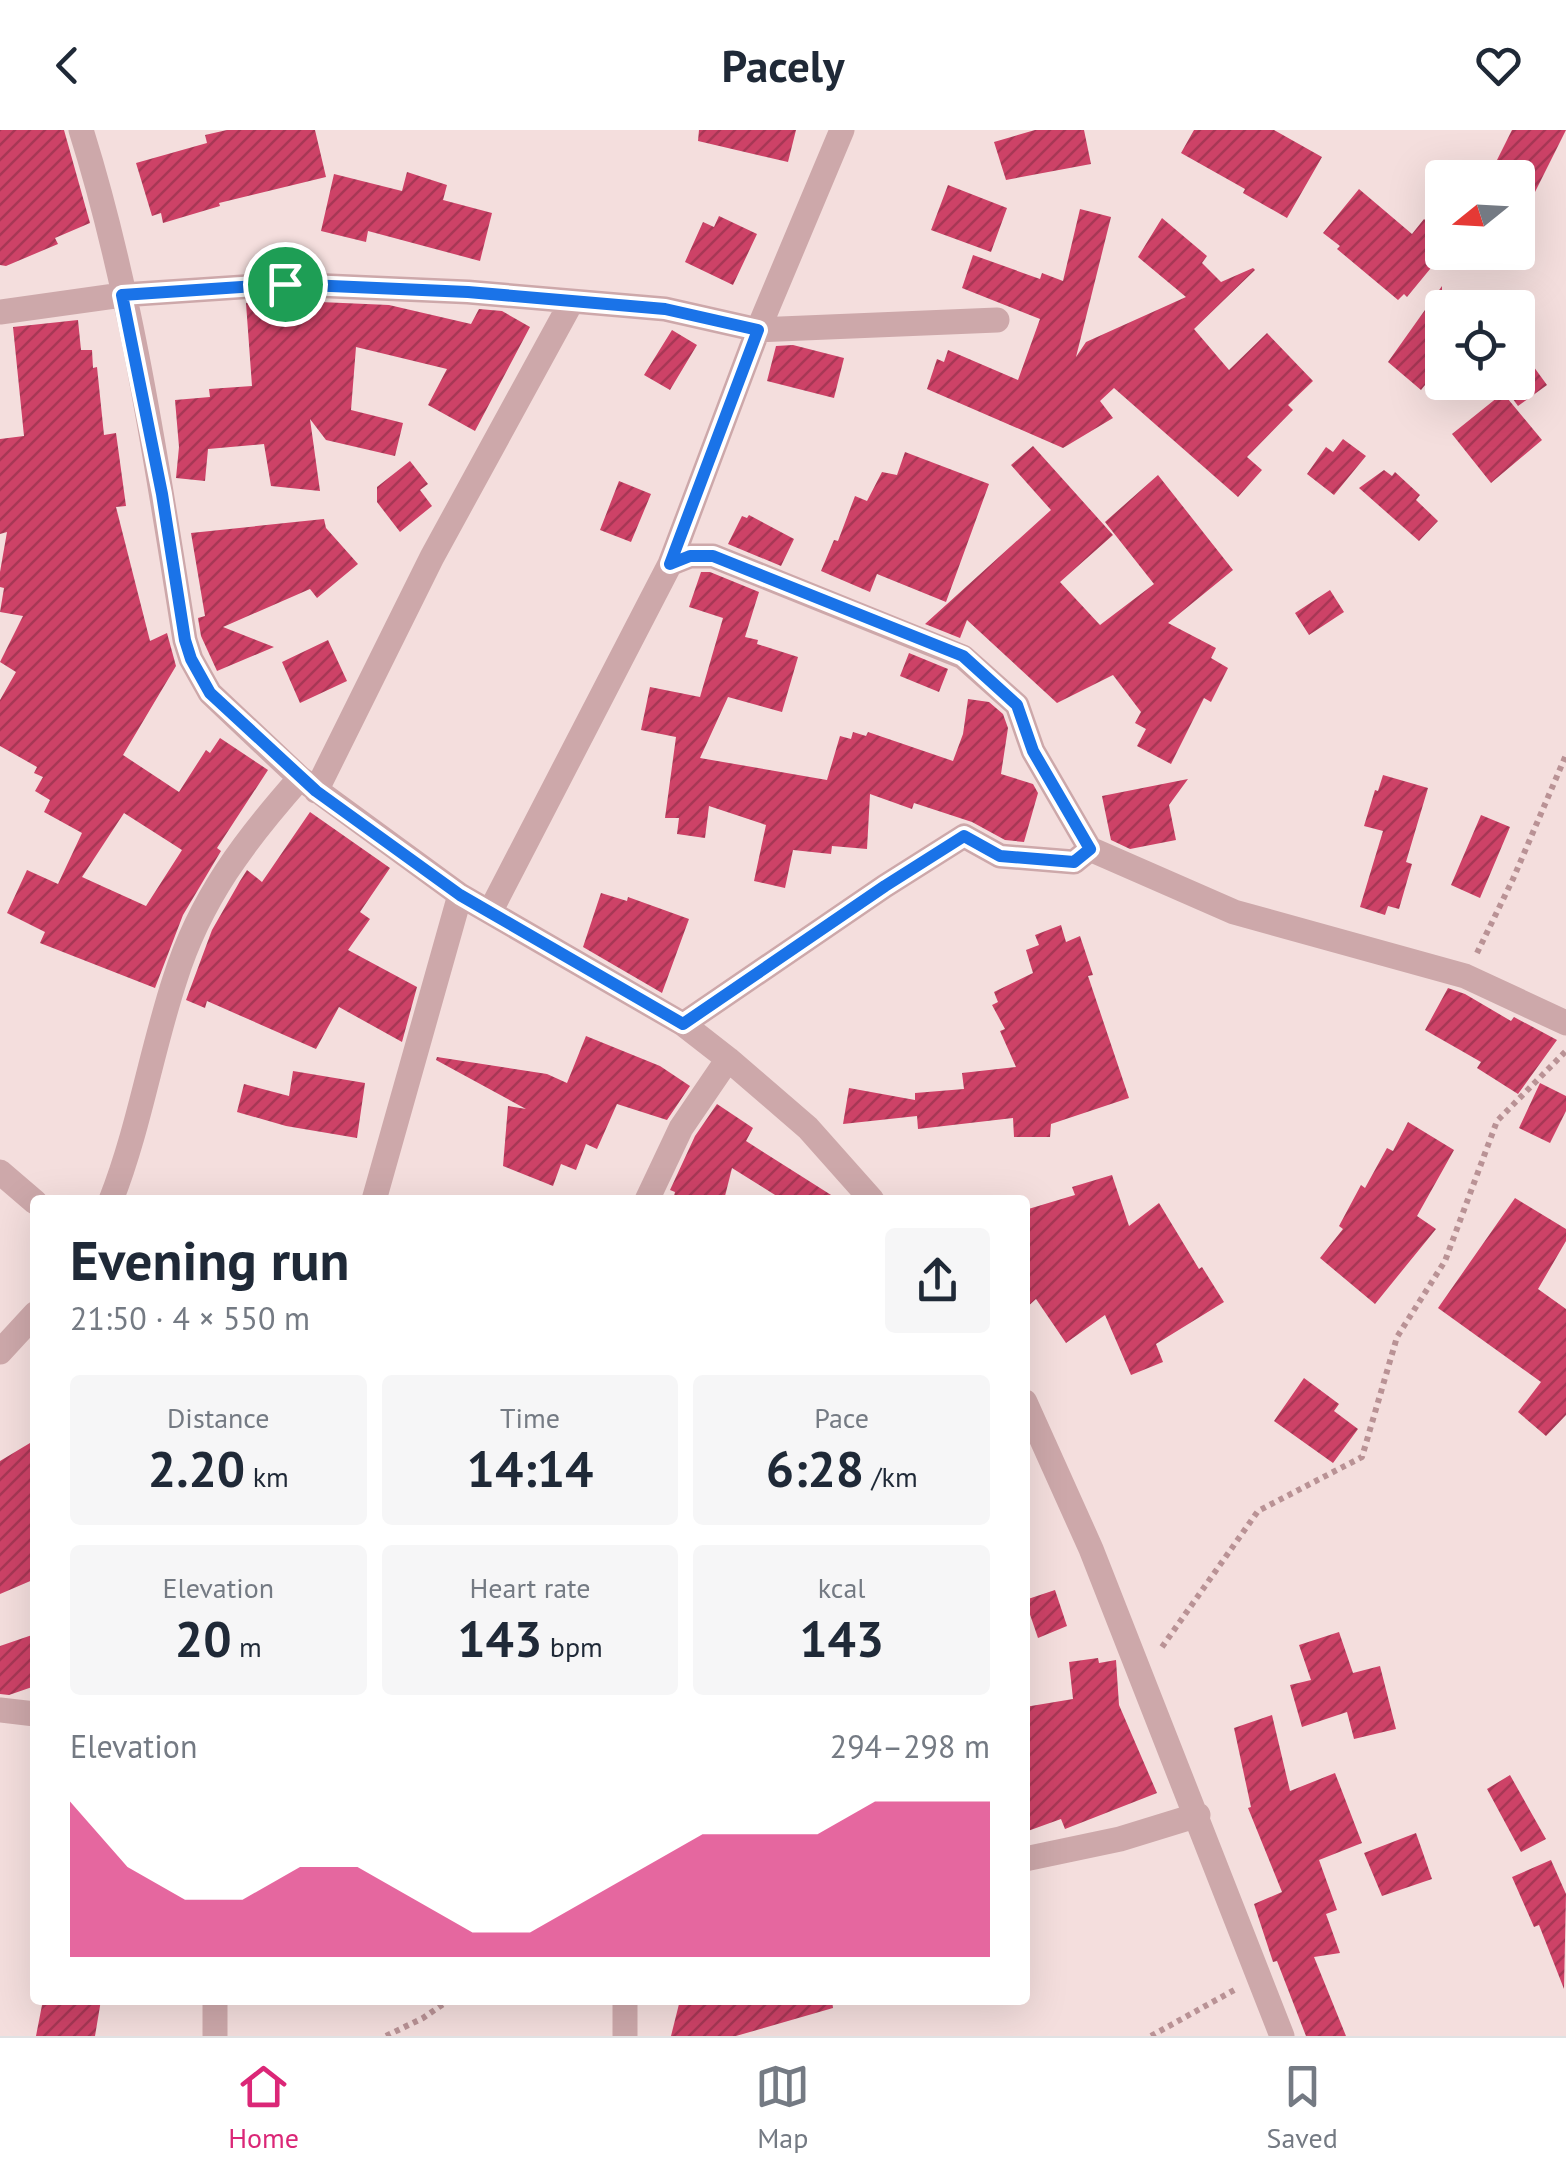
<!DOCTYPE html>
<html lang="en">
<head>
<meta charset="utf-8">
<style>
	body { margin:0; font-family:"PT Sans",sans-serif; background:#f6f6f7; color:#1f2937; height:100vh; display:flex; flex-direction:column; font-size:38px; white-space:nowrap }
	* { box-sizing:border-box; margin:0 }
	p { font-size:32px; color:#747a83 }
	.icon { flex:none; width:55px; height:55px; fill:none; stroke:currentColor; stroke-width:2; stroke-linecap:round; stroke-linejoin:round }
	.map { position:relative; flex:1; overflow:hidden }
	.drawer { position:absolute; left:30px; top:1065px; width:1000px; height:810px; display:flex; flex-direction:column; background:#fff; border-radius:10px; box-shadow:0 10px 40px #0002 }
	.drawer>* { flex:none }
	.needle { width:65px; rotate:252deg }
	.controls { position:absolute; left:1425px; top:30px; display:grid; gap:20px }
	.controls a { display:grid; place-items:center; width:110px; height:110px; border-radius:10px; background:#fff; box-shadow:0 10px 40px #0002; font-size:50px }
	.pin { position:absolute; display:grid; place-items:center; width:85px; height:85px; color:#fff; margin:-42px; border:5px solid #fff; border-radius:50%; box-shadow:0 2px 10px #0007 }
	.round { display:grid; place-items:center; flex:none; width:105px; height:105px; border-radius:10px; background:#f6f6f7 }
	.headline { display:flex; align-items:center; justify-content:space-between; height:170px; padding:0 40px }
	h1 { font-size:55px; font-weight:700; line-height:75px }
	.metrics { display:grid; grid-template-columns:repeat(3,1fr); gap:15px; height:170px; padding:10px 40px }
	.metrics div { display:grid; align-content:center; border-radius:10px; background:#f6f6f7; text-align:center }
	.metrics b { font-size:50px; font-weight:700 }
	.metrics small { font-size:28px; font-weight:400 }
	.metrics p { font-size:28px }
	.chart { height:280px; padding:20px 40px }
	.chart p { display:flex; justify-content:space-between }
	.chart svg { width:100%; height:180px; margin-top:10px; fill:#db2777; opacity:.7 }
	header { display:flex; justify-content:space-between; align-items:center; height:130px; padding:0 40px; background:#fff; font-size:45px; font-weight:700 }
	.tab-bar { display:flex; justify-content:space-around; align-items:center; height:140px; border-top:2px solid #e0e1e3; background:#fff; font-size:28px; color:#747a83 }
	.tab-bar a { display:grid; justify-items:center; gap:5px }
	.tab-bar .selected { color:#db2777 }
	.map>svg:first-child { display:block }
</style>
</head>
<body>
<header><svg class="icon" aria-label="back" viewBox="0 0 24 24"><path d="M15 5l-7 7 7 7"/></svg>Pacely<svg class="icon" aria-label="heart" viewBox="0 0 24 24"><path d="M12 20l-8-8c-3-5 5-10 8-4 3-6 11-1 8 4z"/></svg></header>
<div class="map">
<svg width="1566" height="1906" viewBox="0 0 1566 1906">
	<defs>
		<pattern id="building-hatch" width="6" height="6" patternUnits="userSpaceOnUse" patternTransform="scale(2.5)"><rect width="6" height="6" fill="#cd4267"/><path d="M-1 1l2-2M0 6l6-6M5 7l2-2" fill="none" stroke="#a73755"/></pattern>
	</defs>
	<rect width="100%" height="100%" fill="#f4dedd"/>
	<path fill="url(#building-hatch)" fill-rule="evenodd" d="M 0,0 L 64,0 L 90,93 L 55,108 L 58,114 L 6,136 L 0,135 Z
		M 227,0 L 315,0 L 326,47 L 219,73 L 220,76 L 163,93 L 161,83 L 152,86 L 136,33 L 207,13 L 205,5 Z
		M 699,0 L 796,0 L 788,32 L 698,11 Z
		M 1035,0 L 1084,0 L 1091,34 L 1006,50 L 994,12 Z
		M 1194,0 L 1274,0 L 1322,27 L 1287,88 L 1243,63 L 1245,59 L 1181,23 Z
		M 1512,0 L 1566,0 L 1518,96 L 1518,48 L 1488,48 Z
		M 407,42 L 447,55 L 443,70 L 492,83 L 480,131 L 368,101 L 366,112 L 321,101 L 334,44 L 402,61 Z
		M 948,55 L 1007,78 L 991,122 L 931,100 Z
		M 1359,59 L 1412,104 L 1424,89 L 1442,105 L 1442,112 L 1430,128 L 1435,133 L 1407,167 L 1404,164 L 1398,170 L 1337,119 L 1340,116 L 1323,103 Z
		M 1080,79 L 1111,87 L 1076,227 L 1086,212 L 1186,167 L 1138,127 L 1162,88 L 1207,126 L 1202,133 L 1221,152 L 1253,138 L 1255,140 L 1194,199 L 1229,240 L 1267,203 L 1313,251 L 1288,275 L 1293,280 L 1247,327 L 1262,340 L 1238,367 L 1114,258 L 1100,271 L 1113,288 L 1063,318 L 927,259 L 937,229 L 944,232 L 948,220 L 1018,250 L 1040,189 L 962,158 L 973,125 L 1040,149 L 1042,143 L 1063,151 Z
		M 719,86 L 757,104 L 733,155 L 685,132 L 703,92 L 714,97 Z
		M 1442,156 L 1442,234 L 1421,260 L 1388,232 Z
		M 297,171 L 389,175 L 471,194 L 479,179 L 502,181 L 530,197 L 475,301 L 428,275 L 447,239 L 356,217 L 351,280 L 403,293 L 395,326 L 326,310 L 310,289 L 320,361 L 271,356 L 264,314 L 208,319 L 205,351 L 176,348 L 179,317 L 175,270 L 210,267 L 209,259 L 252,256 L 246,173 Z
		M 78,190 L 81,220 L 92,220 L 93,238 L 97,237 L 104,305 L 116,303 L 126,376 L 116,377 L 150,511 L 167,503 L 176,536 L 123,625 L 179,662 L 206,620 L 210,623 L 220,608 L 268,640 L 217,718 L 221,721 L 183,785 L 155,858 L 40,813 L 45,802 L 7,783 L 27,740 L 58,754 L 82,703 L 44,682 L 50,670 L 35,661 L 43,647 L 34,643 L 37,637 L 0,616 L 0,570 L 16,542 L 0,532 L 23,486 L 0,482 L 4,458 L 0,457 L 0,442 L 7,402 L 0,404 L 0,309 L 24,306 L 13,197 ZM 124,683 L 182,720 L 146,776 L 82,747 Z
		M 672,200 L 697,215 L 670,260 L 644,245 Z
		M 793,215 L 844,228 L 834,268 L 767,251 L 776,216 Z
		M 1531,233 L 1547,255 L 1518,276 L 1502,254 L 1518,252 L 1518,243 Z
		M 1503,263 L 1542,310 L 1491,353 L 1452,304 Z
		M 1343,309 L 1366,326 L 1334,365 L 1307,344 L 1326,317 L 1333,322 Z
		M 1033,316 L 1113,405 L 1060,452 L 1100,495 L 1154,454 L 1105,392 L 1158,345 L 1233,440 L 1168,493 L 1216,518 L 1211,528 L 1228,538 L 1211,572 L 1204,568 L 1171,634 L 1137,616 L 1146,599 L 1135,593 L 1141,582 L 1113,545 L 1057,573 L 967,490 L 960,508 L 925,494 L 1051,380 L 1011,335 Z
		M 905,322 L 989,354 L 946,472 L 877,444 L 870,462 L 821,441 L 834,410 L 838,411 L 855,366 L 867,371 L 882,342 L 897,345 Z
		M 410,331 L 428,354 L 420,360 L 432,376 L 400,402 L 377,372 L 377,357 Z
		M 1384,340 L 1392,346 L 1395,342 L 1420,365 L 1416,370 L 1438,391 L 1419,411 L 1359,358 Z
		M 619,351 L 651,364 L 631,412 L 600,400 Z
		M 749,385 L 794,409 L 781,436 L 728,414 L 742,386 L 747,388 Z
		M 324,389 L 326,398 L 358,434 L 317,468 L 310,459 L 223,497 L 274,517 L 217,541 L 201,506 L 198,488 L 205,486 L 191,403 Z
		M 701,442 L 710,442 L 759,462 L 745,507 L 758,510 L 757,514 L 798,527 L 782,582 L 728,567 L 700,628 L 827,650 L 840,606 L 851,609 L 853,602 L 866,606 L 868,602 L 953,631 L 963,604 L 968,569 L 989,572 L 1003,584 L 1008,598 L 1001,644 L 1033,654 L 1038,663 L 1024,712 L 1005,710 L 972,692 L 914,673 L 912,679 L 870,664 L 867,719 L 832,716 L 831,724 L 793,720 L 785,758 L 754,751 L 766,695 L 709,676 L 705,708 L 677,704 L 679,688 L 665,688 L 676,607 L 641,600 L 650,557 L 700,567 L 723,488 L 689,477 Z
		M 1330,460 L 1344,482 L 1309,505 L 1295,483 Z
		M 328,510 L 347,551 L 300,573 L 282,532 Z
		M 909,523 L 948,539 L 939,562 L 900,546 Z
		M 1383,645 L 1428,658 L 1406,732 L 1412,734 L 1399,779 L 1388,776 L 1385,785 L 1360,777 L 1383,701 L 1364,696 L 1375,660 L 1378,661 Z
		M 1188,649 L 1169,675 L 1176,710 L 1130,719 L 1111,710 L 1102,666 Z
		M 310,682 L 390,738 L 360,782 L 370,789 L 348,820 L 417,857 L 402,912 L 339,877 L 316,919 L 207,871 L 205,878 L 186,870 L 212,800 L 240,751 L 247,740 L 262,752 Z
		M 1481,685 L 1510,697 L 1480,768 L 1451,755 Z
		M 601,763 L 627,771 L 628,767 L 689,789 L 662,863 L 583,817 Z
		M 1061,795 L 1066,812 L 1080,806 L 1093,845 L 1088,846 L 1129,968 L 1051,994 L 1050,1007 L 1014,1007 L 1013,988 L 918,999 L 917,986 L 843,994 L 849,958 L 915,970 L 915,963 L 964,959 L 962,943 L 1016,937 L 1000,901 L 1005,899 L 992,875 L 998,872 L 994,862 L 1033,843 L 1026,820 L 1039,815 L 1035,805 Z
		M 1448,858 L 1465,864 L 1511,891 L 1514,887 L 1557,910 L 1518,964 L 1477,938 L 1481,932 L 1425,900 Z
		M 586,906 L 660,936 L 690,956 L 667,990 L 617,974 L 597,1019 L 586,1014 L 576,1040 L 561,1034 L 553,1056 L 503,1036 L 508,976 L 526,979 L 436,930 L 437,927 L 547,944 L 567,953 Z
		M 293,941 L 365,953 L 357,1008 L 286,996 L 237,982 L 244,954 L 289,966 Z
		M 1540,953 L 1566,966 L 1566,981 L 1550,1013 L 1519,998 Z
		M 717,974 L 753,998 L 746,1011 L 839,1070 L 783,1070 L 732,1038 L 724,1070 L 673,1070 L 675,1062 L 670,1060 L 695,1006 Z
		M 1408,992 L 1454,1020 L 1417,1086 L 1436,1099 L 1375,1174 L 1320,1128 L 1343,1099 L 1339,1096 L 1361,1055 L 1365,1058 L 1387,1018 L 1393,1021 Z
		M 1112,1045 L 1129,1096 L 1159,1073 L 1199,1139 L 1202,1137 L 1224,1172 L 1156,1214 L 1163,1232 L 1131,1245 L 1105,1185 L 1066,1213 L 1036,1169 L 1025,1179 L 1025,1080 L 1075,1065 L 1072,1057 Z
		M 1515,1068 L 1566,1099 L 1566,1111 L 1538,1159 L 1566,1179 L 1566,1285 L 1546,1306 L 1518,1282 L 1541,1252 L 1438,1178 Z
		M 1304,1248 L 1339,1274 L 1334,1281 L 1358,1299 L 1333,1333 L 1274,1291 Z
		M 35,1310 L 35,1449 L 0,1464 L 0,1331 Z
		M 1055,1460 L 1067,1496 L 1038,1508 L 1025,1470 Z
		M 1339,1502 L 1353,1543 L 1380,1536 L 1396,1599 L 1354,1609 L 1347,1582 L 1302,1597 L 1290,1555 L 1311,1550 L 1299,1515 Z
		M 35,1504 L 35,1556 L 9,1565 L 0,1564 L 0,1516 Z
		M 1098,1528 L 1099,1533 L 1116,1530 L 1119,1575 L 1157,1663 L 1065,1699 L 1061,1689 L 1025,1702 L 1025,1577 L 1073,1569 L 1069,1532 Z
		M 1272,1585 L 1290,1661 L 1335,1643 L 1362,1713 L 1319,1730 L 1337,1780 L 1326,1784 L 1340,1823 L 1314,1827 L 1346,1906 L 1306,1906 L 1277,1831 L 1273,1832 L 1254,1774 L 1282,1762 L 1248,1678 L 1251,1677 L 1234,1598 Z
		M 1510,1645 L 1546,1709 L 1521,1722 L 1487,1659 Z
		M 1416,1703 L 1432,1749 L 1382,1766 L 1364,1723 Z
		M 1551,1730 L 1566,1764 L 1564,1859 L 1539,1795 L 1534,1797 L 1512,1747 Z
		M 43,1870 L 101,1870 L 95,1906 L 36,1906 Z
		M 680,1870 L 832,1870 L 833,1878 L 736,1906 L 671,1906 Z"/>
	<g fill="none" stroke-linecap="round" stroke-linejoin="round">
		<path stroke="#b99295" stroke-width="6" stroke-dasharray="5 5" stroke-linecap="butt" d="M 1477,823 L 1513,749 L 1566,625
			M 1162,1517 L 1258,1381 L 1362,1327 L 1397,1207 L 1445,1131 L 1497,991 L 1566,921
			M 386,1906 L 423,1888 L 449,1870
			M 1151,1906 L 1236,1859"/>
		<path stroke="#cda8aa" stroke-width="25" d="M 81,0 C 132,161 158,343 185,510 L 191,529 L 210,563 L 300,648 L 460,765 L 683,894 L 728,929 L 808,998 L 872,1070
			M 0,182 L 122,165 L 285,154 L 468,162 L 665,179 L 758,200 L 997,190
			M 670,434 L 690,426 L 713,426 L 963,527 L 1017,575 L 1033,621 L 1090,719
			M 316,661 L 432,427 L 572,171
			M 491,780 L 670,434 L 758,200 L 842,0
			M 683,894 L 885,756 L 964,706 L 1000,726 L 1074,732 L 1090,719 L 1234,782 L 1465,846 L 1566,893
			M 0,1042 L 35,1072
			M 111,1070 C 139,999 151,922 175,849 C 200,769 245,710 300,648
			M 374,1070 L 460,765
			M 647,1070 L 681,998 L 728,929
			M 0,1222 L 35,1184
			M 1025,1272 L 1091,1419 L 1282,1906
			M 0,1580 L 35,1584
			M 1025,1729 L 1120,1709 L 1198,1685
			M 215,1870 L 215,1906
			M 625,1870 L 625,1906"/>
	</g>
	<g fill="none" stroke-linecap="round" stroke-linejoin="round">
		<g stroke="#fff" stroke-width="20">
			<path id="route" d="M 285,154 L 468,162 L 665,179 L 758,200 L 670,434 L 690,426 L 713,426 L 963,526 L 1017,575 L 1033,621 L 1090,719 L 1074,732 L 1000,726 L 964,706 L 885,756 L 683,894 L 460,765 L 316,661 L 210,563 L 191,529 L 185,510 L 162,364 L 122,165 Z"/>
		</g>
		<use href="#route" stroke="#1a73e8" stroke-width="12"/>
	</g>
</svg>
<div class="controls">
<a><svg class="needle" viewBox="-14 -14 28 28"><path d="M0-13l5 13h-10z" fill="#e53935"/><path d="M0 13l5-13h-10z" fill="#747a83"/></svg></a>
<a><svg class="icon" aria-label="locate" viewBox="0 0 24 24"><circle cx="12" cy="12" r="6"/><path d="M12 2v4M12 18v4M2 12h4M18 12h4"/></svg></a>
</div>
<div class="pin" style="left:285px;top:154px;background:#1e9e55"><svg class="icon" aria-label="arrive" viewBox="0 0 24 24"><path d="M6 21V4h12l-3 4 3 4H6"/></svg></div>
<section class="drawer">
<div class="headline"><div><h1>Evening run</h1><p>21:50 · 4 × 550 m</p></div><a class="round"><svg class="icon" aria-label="share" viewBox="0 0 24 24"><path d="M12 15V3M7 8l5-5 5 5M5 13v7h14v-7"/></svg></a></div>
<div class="metrics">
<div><p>Distance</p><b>2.20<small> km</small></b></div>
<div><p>Time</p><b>14:14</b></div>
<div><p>Pace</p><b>6:28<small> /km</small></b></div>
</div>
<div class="metrics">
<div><p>Elevation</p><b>20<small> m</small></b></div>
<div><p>Heart rate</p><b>143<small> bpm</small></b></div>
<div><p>kcal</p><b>143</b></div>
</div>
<div class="chart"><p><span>Elevation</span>294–298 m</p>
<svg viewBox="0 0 160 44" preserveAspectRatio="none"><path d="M0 44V6L10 22L20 30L30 30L40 22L50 22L60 30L70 38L80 38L90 30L100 22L110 14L120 14L130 14L140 6L150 6L160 6V44z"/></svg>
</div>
</section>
</div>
<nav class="tab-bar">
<a class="selected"><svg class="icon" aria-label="home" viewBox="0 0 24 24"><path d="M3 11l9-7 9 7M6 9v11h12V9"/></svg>Home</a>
<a><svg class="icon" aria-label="map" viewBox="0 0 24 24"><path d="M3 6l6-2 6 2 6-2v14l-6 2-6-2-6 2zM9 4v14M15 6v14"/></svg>Map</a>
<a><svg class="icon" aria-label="saved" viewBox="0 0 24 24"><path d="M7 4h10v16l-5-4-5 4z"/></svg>Saved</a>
</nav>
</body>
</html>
